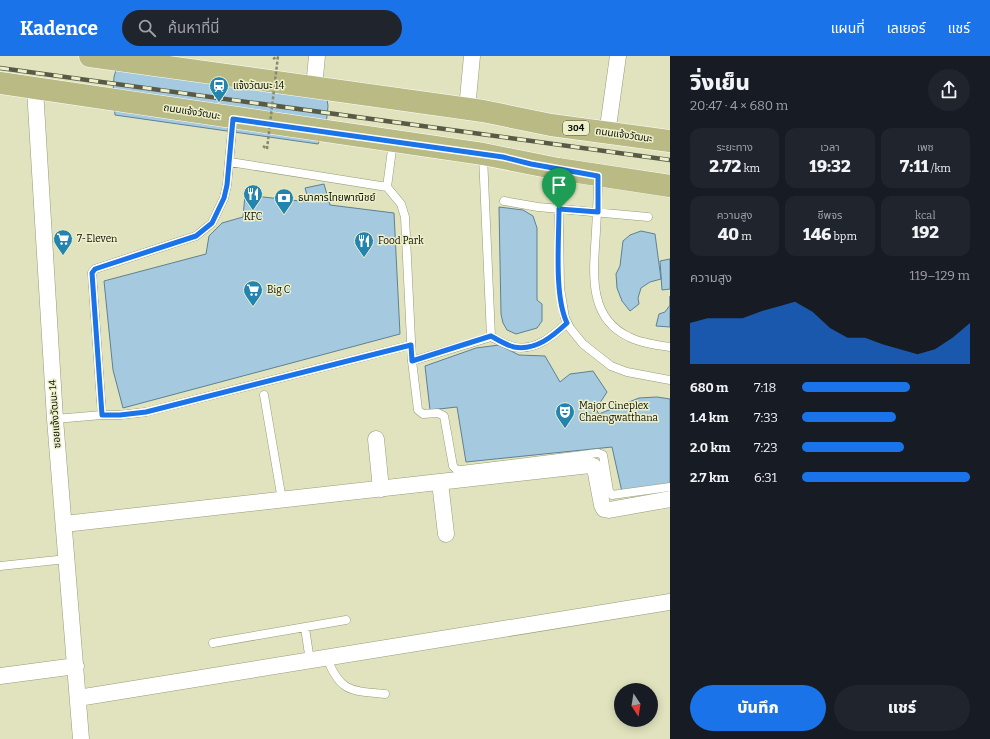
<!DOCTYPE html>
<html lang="th">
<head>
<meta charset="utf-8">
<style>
	body { margin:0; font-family:Bitter,"Noto Sans Thai",serif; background:#20242c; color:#f1f3f6; height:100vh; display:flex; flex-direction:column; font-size:15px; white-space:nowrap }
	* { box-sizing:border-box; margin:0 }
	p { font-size:13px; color:#9ea1a6 }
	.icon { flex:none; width:22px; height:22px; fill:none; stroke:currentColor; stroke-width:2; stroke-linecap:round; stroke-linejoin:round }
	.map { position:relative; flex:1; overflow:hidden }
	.details { display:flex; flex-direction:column; background:#171b24; width:320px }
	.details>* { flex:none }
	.needle { width:26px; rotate:168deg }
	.fabs { position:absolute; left:614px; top:627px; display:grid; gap:8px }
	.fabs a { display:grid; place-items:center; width:44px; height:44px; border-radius:50%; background:#171b24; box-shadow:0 2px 10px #0003; font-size:20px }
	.pin { position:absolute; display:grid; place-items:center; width:34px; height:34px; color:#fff; margin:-41px -17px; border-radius:50% 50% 50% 0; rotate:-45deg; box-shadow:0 0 4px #0007 }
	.pin .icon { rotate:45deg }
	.round { display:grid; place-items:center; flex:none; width:42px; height:42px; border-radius:21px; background:#20242c }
	.overview { display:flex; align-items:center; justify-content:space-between; height:68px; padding:0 20px }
	h1 { font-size:22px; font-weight:800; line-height:30px }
	.metrics { display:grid; grid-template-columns:repeat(3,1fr); gap:6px; height:68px; padding:4px 20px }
	.metrics div { display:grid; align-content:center; border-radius:10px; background:#20242c; text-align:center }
	.metrics b { font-size:17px; font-weight:800 }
	.metrics small { font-size:11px; font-weight:400 }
	.metrics p { font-size:11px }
	.chart { height:112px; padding:8px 20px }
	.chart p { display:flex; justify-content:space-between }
	.chart svg { width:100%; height:72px; margin-top:4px; fill:#1a73e8; opacity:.7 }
	.button { display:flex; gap:8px; margin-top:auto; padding:8px 20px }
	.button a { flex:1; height:46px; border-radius:24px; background:#1a73e8; color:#fff; font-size:16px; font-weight:800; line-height:46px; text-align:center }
	.button a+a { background:#20242c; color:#f1f3f6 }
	ul { padding:0 20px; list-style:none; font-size:13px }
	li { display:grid; grid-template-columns:64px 48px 1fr; align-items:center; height:30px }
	li i { height:10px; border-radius:5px; background:#1a73e8 }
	header { display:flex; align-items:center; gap:24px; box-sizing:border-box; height:56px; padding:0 20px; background:#1a73e8; color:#fff }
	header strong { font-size:19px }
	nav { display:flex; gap:22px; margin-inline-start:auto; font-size:14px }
	.search { width:280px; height:36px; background:#20242c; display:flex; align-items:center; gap:10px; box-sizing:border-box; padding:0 14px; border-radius:22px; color:#9ea1a6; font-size:15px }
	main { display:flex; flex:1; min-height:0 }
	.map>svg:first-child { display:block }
</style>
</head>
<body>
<header>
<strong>Kadence</strong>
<div class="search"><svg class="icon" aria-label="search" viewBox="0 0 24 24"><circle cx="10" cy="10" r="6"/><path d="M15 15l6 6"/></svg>ค้นหาที่นี่</div>
<nav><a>แผนที่</a><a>เลเยอร์</a><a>แชร์</a></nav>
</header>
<main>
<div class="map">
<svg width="670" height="683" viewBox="0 0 670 683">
	<rect width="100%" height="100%" fill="#e0e3bd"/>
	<path fill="#a5cae0" stroke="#5d8093" d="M 120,0 L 325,29 L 328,50 L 326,69 L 318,88 L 115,59 L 113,36 L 114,21 Z
		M 324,128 L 330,149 L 394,157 L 400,278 L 123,352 L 113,314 L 104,225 L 206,198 L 209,180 L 222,167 L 243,161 L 245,139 L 309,146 L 305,132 Z
		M 499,151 L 523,154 L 533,160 L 537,172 L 537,244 L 542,248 L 542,265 L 537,272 L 516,278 L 507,274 L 503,267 L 501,258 Z
		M 641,175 L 655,178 L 661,223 L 650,226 L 641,232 L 638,242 L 639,248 L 630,255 L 622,245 L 617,232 L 616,218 L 620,210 L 623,185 L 630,179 Z
		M 670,203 L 670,233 L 662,234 L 660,205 Z
		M 670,240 L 670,271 L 656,270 L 659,258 L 665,256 L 670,249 Z
		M 499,289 L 519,299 L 545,300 L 560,326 L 570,318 L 593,315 L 607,336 L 596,353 L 599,358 L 639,342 L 657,341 L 670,343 L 670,428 L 622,436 L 612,391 L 466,406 L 457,351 L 430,354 L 425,310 L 476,292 Z"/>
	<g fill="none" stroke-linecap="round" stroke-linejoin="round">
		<g stroke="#999b78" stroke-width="9">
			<path id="service" d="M 233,63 L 227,129 L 224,142 L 212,167 L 196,180 L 101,211 L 95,213 L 92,217 L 102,359 L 120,359 L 146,356 L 411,289
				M 393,86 L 387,131 L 401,148 L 405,161 L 412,305
				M 483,100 L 491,281
				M 230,106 L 387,131
				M 558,114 L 560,232 L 565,262 L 570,272 L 583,288 L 611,310 L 627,316 L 670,324
				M 598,121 C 598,139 597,157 596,175 C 594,213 586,261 629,281 C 641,287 656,289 670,291
				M 504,145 L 538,151 L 648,161
				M 567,267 C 553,280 536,295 514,291 C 506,289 498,284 491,281 L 412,305 L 418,354 L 423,358 L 438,357 L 444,360 L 453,410 L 457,414 L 461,414 L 598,397 L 603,399 L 609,435 L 612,439 L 670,431
				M 264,339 L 282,444
				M 55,363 L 102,359
				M 0,510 L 67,503
				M 305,572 L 310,605
				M 213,587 L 346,564
				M 327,602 C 340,636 351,635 385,638"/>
		</g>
		<g stroke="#999b78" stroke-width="17">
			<path id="minor" d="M 314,31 L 317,0
				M 35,33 L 55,363 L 81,683
				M 467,53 L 472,0
				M 609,64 L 618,0
				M 376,383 L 381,433
				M 440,426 L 446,478
				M 64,468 L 590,409 L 593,410 L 595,412 L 602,449 L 604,453 L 609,454 L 670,443
				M 0,620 L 76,610
				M 78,642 L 670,546"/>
		</g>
		<g stroke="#fff" stroke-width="23">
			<path id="primary" d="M 90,0 L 483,55 L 551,69 L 670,85
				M 0,27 L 483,98 L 558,113 L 670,130"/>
		</g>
		<path stroke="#87896f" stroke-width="2.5" stroke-dasharray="3 2" stroke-linecap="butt" d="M 273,3 L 278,0
			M 263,90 L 267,93"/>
		<use href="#service" stroke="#fff" stroke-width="8"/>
		<use href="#minor" stroke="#fff" stroke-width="16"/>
		<use href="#primary" stroke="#b9ba84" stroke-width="22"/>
		<g stroke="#585a46" stroke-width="4.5">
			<path id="rail" d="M 0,12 L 670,104"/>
		</g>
		<use href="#rail" stroke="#edf0ca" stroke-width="3" stroke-dasharray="9" stroke-linecap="butt"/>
		<path stroke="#87896f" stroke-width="2.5" stroke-dasharray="3 2" stroke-linecap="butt" d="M 267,93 L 278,0"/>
	</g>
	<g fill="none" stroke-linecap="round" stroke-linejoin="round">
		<g stroke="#fff" stroke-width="8">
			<path id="route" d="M 233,63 L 503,101 L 531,108 L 598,120 L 598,156 L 559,153 C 559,184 554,240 567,267 C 553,280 536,295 514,291 C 506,289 498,284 491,280 L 412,305 L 411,289 L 146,356 L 120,359 L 102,359 L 92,217 L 95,213 L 101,211 L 196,180 L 212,167 L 224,142 L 227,129 Z"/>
		</g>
		<use href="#route" stroke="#1a73e8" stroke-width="5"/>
	</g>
	<defs>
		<g id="station-pin" transform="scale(1)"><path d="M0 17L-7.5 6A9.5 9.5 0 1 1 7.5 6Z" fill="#2384af" stroke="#edf0ca"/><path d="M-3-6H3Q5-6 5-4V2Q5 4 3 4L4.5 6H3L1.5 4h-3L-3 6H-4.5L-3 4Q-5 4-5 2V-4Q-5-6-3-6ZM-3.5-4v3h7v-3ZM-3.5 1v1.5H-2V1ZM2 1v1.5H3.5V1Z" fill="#fff"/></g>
		<g id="restaurant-pin" transform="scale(1)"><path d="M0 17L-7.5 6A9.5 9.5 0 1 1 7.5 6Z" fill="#2384af" stroke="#edf0ca"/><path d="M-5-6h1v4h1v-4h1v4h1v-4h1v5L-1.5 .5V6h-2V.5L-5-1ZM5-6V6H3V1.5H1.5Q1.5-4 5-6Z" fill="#fff"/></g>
		<g id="bank-pin" transform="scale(1)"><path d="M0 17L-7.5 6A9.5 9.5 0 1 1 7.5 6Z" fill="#2384af" stroke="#edf0ca"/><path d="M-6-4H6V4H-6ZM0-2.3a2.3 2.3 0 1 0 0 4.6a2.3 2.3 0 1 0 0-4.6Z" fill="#fff"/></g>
		<g id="supermarket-pin" transform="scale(1)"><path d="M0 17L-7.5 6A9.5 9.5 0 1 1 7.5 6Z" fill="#2384af" stroke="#edf0ca"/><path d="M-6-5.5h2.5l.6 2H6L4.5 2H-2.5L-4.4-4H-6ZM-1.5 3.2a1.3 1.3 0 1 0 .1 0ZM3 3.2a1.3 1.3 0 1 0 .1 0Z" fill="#fff"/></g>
		<g id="theatre-pin" transform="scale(1)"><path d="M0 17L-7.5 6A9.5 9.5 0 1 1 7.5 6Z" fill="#2384af" stroke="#edf0ca"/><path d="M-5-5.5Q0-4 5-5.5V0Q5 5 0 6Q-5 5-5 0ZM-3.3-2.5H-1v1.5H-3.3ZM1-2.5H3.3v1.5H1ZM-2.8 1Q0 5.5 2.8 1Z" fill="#fff"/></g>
	</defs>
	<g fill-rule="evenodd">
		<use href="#station-pin" x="219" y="30"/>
		<use href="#restaurant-pin" x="253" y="138"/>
		<use href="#bank-pin" x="284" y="142"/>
		<use href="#supermarket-pin" x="63" y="183"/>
		<use href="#restaurant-pin" x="364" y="185"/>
		<use href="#supermarket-pin" x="253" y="234"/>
		<use href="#theatre-pin" x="565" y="356"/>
	</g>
	<g text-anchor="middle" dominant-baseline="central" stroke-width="3" stroke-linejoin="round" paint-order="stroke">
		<rect fill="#edf0ca" stroke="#50513f" stroke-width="1" x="563" y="65" width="26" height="14" rx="3"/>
		<g font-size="9" font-weight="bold" fill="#0c0d03">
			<text x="576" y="72">304</text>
		</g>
		<g font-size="10" fill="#0c0d03" stroke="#edf0ca" text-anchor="start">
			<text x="233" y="30">แจ้งวัฒนะ 14</text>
			<text x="298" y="142">ธนาคารไทยพาณิชย์</text>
			<text x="253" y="161" text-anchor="middle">KFC</text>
			<text x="77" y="183">7-Eleven</text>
			<text x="378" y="185">Food Park</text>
			<text x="267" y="234">Big C</text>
			<text x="579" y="350">Major Cineplex<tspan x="579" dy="12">Chaengwatthana</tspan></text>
		</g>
		<g font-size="10" fill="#0c0d03" stroke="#edf0ca">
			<text transform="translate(192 56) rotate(9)">ถนนแจ้งวัฒนะ</text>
			<text transform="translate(624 79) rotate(8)">ถนนแจ้งวัฒนะ</text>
			<text transform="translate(55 358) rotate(-94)">ซอยแจ้งวัฒนะ 14</text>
		</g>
	</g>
</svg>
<div class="fabs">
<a><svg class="needle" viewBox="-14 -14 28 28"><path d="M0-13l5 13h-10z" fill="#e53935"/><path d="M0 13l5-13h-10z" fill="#9ea1a6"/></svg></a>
</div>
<div class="pin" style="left:559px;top:153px;background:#1e9e55"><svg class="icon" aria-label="arrive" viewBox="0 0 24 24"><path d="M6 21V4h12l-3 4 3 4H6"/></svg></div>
</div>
<section class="details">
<div class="overview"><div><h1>วิ่งเย็น</h1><p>20:47 · 4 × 680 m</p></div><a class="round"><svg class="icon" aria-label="share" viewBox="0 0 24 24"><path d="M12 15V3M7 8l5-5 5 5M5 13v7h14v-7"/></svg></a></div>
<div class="metrics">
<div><p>ระยะทาง</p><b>2.72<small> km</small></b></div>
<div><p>เวลา</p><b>19:32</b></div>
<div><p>เพซ</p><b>7:11<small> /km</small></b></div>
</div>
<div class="metrics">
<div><p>ความสูง</p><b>40<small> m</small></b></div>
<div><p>ชีพจร</p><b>146<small> bpm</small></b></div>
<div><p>kcal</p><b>192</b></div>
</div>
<div class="chart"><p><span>ความสูง</span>119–129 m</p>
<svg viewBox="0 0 160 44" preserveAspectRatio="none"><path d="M0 44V19L10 16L20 16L30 16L40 12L50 9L60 6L70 12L80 22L90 28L100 28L110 32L120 35L130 38L140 35L150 28L160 19V44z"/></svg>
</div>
<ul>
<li><b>680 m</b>7:18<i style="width:64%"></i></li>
<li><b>1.4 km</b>7:33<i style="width:56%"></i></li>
<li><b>2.0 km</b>7:23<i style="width:61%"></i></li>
<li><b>2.7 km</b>6:31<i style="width:100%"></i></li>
</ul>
<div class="button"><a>บันทึก</a><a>แชร์</a></div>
</section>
</main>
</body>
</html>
